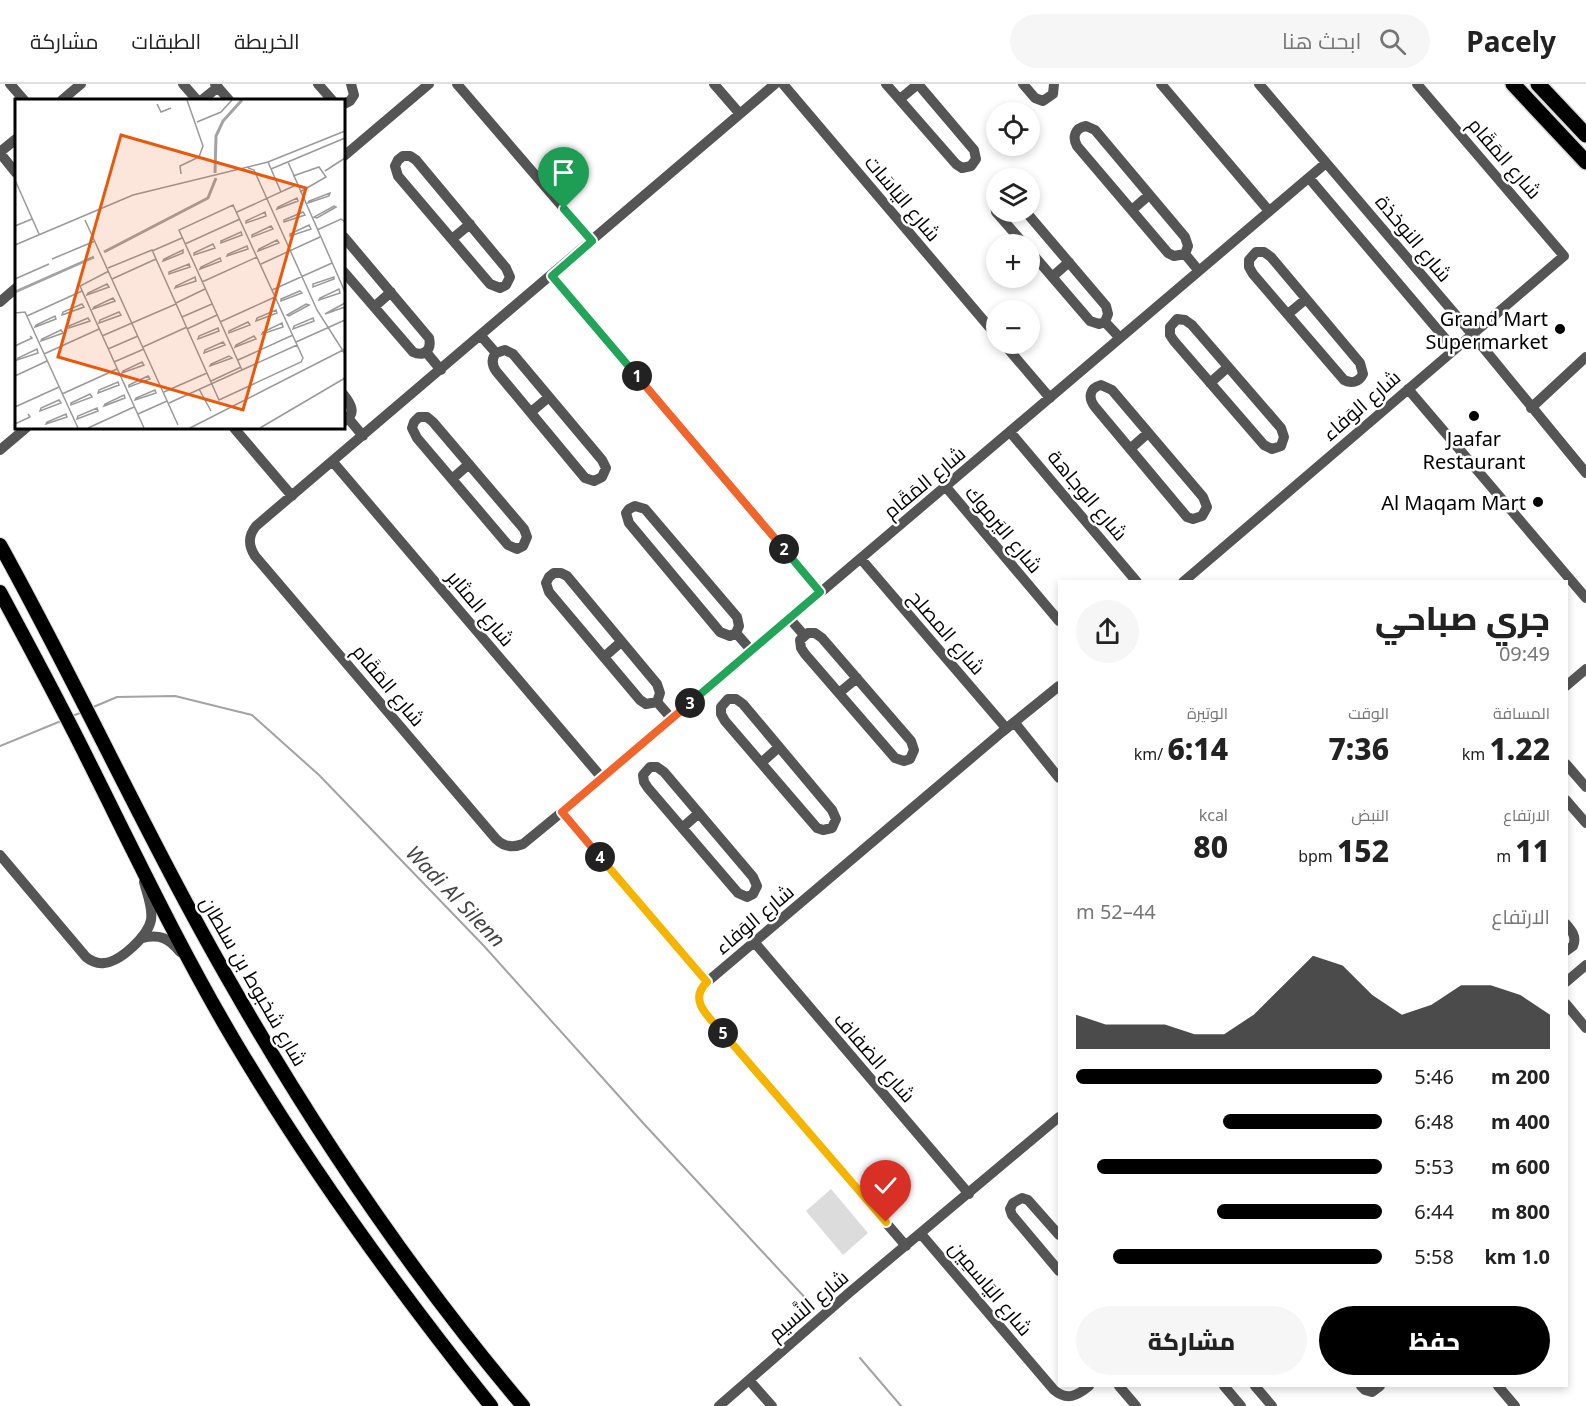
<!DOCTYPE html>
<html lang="ar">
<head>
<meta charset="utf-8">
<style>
	body { margin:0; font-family:"Noto Sans",Cairo,sans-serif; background:#f6f6f6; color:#222; direction:rtl; height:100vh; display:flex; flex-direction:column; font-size:22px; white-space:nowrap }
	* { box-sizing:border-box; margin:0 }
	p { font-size:20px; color:#767676 }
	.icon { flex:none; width:33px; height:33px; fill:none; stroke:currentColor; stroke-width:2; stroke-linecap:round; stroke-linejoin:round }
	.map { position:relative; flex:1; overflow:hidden; direction:ltr }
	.drawer { position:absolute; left:1058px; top:496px; width:510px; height:807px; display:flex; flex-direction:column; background:#fff; border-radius:0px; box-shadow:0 3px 9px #0003; direction:rtl }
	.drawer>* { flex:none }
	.tools { position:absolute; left:986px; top:18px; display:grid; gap:12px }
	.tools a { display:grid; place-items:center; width:54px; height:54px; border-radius:50%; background:#fff; box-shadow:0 3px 9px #0003; font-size:30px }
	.pin { position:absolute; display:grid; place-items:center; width:51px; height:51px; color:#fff; margin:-62px -26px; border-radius:50% 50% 50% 0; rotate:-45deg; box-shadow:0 0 6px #0007 }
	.pin .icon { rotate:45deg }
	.km { position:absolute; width:30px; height:30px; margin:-15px; border-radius:50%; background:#222; color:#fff; font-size:16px; line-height:30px; text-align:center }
	.round { display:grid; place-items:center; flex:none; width:63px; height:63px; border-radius:32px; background:#f6f6f6 }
	.headline { display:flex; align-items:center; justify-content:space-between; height:102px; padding:0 18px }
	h1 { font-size:33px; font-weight:800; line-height:45px }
	.stats { display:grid; grid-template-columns:repeat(3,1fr); gap:9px; height:102px; padding:6px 18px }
	.stats div { display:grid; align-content:center }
	.stats b { font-size:30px; font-weight:800 }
	.stats small { font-size:16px; font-weight:400 }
	.stats p { font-size:16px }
	.chart { height:168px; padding:12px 18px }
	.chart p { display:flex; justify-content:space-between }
	.chart svg { width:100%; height:108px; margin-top:6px; fill:#000; opacity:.7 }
	.primary-button { display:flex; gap:12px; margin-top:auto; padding:12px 18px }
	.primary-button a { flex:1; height:69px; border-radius:36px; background:#000; color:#fff; font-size:24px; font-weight:800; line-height:69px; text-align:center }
	.primary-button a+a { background:#f6f6f6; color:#222 }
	ul { padding:0 18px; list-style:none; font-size:20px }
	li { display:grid; grid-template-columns:96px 72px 1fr; align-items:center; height:45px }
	li i { height:15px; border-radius:8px; background:#000 }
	header { display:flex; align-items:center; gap:36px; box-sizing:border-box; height:84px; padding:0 30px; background:#fff; border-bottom:2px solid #e0e0e0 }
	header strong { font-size:28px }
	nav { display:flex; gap:33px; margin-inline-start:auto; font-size:21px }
	.search { width:420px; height:54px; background:#f6f6f6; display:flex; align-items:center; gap:15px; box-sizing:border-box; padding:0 21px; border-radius:33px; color:#767676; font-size:22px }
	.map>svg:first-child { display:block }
</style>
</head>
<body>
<header>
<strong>Pacely</strong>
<div class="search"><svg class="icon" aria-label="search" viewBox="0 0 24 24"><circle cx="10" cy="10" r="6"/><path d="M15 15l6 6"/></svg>ابحث هنا</div>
<nav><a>الخريطة</a><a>الطبقات</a><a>مشاركة</a></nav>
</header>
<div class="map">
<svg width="1586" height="1322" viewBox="0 0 1586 1322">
	<rect width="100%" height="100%" fill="#fff"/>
	<path fill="#dcdcdc" d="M 831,1105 L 868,1149 L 843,1171 L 806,1127 Z"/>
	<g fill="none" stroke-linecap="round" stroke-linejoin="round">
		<path stroke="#a3a3a3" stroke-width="2" d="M 91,624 L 117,613 L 175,612 L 252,631 L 319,691 L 484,862 L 644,1040 L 809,1218
			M 72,632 L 83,628
			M 0,662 L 61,637
			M 860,1274 L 901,1322"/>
		<g stroke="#dbdbdb" stroke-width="16">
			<path id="major" d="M 0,461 C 81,607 150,760 234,905 C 318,1052 414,1193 523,1322
				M 0,508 C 30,564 61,621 89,678 C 136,772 181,867 235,958 C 311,1086 398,1206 491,1322"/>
		</g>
		<g stroke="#dbdbdb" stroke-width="18">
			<path id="highway" d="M 1513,0 L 1586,78
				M 1538,0 L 1586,51"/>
		</g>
		<path stroke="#555" stroke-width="10" d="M 10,0 L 24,16
			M 183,0 L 197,16
			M 215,0 L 229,16
			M 318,0 L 332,16
			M 457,0 L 592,157
			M 714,0 L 740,30
			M 775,0 L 256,442 C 248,452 248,461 255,472 L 496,755 C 504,763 513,764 523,760 L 562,728 L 1326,79
			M 783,0 L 996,251
			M 886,0 L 956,80 L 962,84 L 971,82 L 976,75 L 974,66 L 918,0
			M 1023,0 L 1035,14 L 1043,17 L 1053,10 L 1054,0
			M 1161,0 L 1269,127
			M 1259,0 L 1472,250 L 1586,389
			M 900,15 L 918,0
			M 62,16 L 81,0
			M 202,16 L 218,3
			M 344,20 L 350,17 L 354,11 L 351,0
			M 1086,42 L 1095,46 L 1185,153 L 1188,162 L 1185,170 L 1174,172 L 1168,169 L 1077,62 C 1072,53 1075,44 1086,42 Z
			M 0,68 L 16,55
			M 0,69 L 16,89
			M 344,72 L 429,0
			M 403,72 L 410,72 L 416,76 L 506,184 L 510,193 L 506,201 L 500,204 L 490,200 L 398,92 L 395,82 L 398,76 Z
			M 1309,94 L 1454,265
			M 996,115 L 994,120 L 996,127
			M 1132,126 L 1149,111
			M 996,128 L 1024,160
			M 1026,128 L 1106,222 L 1108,230 L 1105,238 L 1099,240 L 1090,237 L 1029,166
			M 344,153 L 429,254 C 432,266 424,273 413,268 L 344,188
			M 452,155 L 470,140
			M 1256,168 L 1264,168 L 1271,173 L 1360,279 L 1363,290 C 1359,298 1352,300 1344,296 L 1253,190 L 1249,183 L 1249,176 Z
			M 1185,170 L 1199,187
			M 552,192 L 820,508
			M 1052,193 L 1069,178
			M 0,218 L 16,204
			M 374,223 L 391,208
			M 1288,230 L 1306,215
			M 1177,235 L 1185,236 L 1192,241 L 1281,344 L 1284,353 L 1281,362 L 1272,365 L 1264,361 L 1174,257 L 1170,251 L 1170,243 Z
			M 1105,238 L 1120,254
			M 481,252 L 496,269
			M 1004,260 L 1050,314
			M 505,266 L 513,270 L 602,376 L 606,384 L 602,393 L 594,397 L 585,394 L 496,287 C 492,281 491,275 496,269 Z
			M 426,268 L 441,286
			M 1210,299 L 1228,283
			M 1101,301 L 1112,306 L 1203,413 L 1207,423 L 1202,432 L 1193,435 L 1187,433 L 1095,323 C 1088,314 1089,304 1101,301 Z
			M 1408,305 L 1586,514
			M 344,311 C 351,320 357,330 344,337
			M 1531,324 L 1586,273
			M 531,328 L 549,313
			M 419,333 L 427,333 L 433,338 L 524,445 L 527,453 L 523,462 L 517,465 L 508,461 L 417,354 L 412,344 L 414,338 Z
			M 348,334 L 363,352
			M 234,344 L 292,412
			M 1010,348 L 1137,498
			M 1130,365 L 1148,349
			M 0,366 L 26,344
			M 333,378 L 602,694
			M 452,395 L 469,380
			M 946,403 L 1059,537
			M 635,422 L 645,425 L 737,533 L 739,542 L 736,549 L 730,552 L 720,548 L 629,439 L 626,429 L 629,425 Z
			M 861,475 L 1006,644
			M 554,489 L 561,489 L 567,492 L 657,600 L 660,609 L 657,618 L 646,620 L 640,616 L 549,508 L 546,499 L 549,493 Z
			M 1183,498 L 1564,172 L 1417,0
			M 789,534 L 804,551
			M 736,549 L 751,566
			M 808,549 L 815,549 L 822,554 L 911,657 L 914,666 L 910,675 L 904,677 L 895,674 L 805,570 L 801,564 L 800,556 Z
			M 604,573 L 621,558
			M 1566,602 L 1586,585
			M 839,609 L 857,594
			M 728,615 L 736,615 L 743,620 L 832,726 L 836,735 L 832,744 L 823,746 L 817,744 L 725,637 L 721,630 L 721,623 Z
			M 657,618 L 672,635
			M 1015,639 L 1059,694
			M 761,679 L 779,663
			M 1566,680 L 1586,703
			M 650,683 L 657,683 L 664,688 L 753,793 L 757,802 L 753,810 L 747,813 L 738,809 L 648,704 L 644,698 L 643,691 Z
			M 1566,716 L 1586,739
			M 562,728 L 707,898
			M 682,744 L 699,729
			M 0,771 L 86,873 C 91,877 97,880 104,879 C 120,878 148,852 151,836 C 153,823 147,810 144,798
			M 1566,840 C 1572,847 1577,853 1573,862 L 1566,867
			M 142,854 C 160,850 169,854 180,868
			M 755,859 L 969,1110
			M 1566,898 L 1586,881
			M 1566,920 L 1586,944
			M 921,1150 L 1054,1306 C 1067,1317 1077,1312 1089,1302
			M 1059,1151 L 1028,1116 L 1022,1114 L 1013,1119 L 1010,1125 L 1012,1131 L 1059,1187
			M 906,1162 L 705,928 L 700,919 L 699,910 L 707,898 L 1002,648 L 1059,602
			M 749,1296 L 772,1322
			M 1119,1302 L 1136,1322
			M 1224,1302 L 1241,1322
			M 1255,1302 L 1272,1322
			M 1361,1302 L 1365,1306 L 1372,1308 L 1380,1302
			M 1498,1302 L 1515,1322
			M 719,1322 L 850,1208 L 1059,1033"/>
		<use href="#major" stroke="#000" stroke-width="14"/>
		<use href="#highway" stroke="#000" stroke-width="15"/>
	</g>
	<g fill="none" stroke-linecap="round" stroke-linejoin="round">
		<g stroke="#fff" stroke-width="12">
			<path id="split-1" d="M 564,125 L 592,157 L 552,192 L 637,292"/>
		</g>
		<g stroke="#fff" stroke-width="12">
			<path id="split-2" d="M 637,292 L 784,465"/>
		</g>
		<g stroke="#fff" stroke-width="12">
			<path id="split-3" d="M 690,619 L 820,508 L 784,465"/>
		</g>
		<g stroke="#fff" stroke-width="12">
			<path id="split-4" d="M 600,773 L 562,728 L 690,619"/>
		</g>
		<g stroke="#fff" stroke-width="12">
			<path id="split-5" d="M 600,773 L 707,898 C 687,917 710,934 723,949"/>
		</g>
		<g stroke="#fff" stroke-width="12">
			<path id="split-6" d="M 723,949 L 886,1138"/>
		</g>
		<use href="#split-1" stroke="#22a559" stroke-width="8"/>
		<use href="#split-2" stroke="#f0652b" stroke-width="8"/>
		<use href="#split-3" stroke="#22a559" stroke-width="8"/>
		<use href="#split-4" stroke="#f0652b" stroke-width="8"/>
		<use href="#split-5" stroke="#f5b400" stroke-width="8"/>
		<use href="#split-6" stroke="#f5b400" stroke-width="8"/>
	</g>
	<g fill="#000" stroke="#fff" stroke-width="2">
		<circle cx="1560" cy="245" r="6"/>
		<circle cx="1474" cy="332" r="6"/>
		<circle cx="1538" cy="418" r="6"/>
	</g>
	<g text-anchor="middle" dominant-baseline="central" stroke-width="5" stroke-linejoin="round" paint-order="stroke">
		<g font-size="20" fill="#000" stroke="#fff">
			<text transform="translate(1505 74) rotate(49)">شارع المَقَام</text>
			<text transform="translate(903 114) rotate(50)">شارع اليَاسَات</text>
			<text transform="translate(1414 154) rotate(50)">شارع النوخذة</text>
			<text transform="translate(1361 321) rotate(-41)">شارع الوَفاء</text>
			<text transform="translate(924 398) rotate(-40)">شارع المَقَام</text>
			<text transform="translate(1088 411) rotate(50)">شارع الوجاهة</text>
			<text transform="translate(1004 445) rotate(50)">شارع اليَرموك</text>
			<text transform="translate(481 524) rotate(50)">شارع المثابر</text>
			<text transform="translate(947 548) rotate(49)">شارع المصلح</text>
			<text transform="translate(389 601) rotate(50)">شارع المَقَام</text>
			<text transform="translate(754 835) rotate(-40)">شارع الوَفاء</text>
			<text transform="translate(254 897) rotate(60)">شارع شخبوط بن سلطان</text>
			<text transform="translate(875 973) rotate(49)">شارع الضفاف</text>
			<text transform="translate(991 1204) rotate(50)">شارع اليَاسمِين</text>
			<text transform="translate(808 1221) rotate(-40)">شارع النَّسيم</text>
		</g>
		<g font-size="20" fill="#000" stroke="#fff" text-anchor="end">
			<text x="1548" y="234">Grand Mart<tspan x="1548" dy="23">Supermarket</tspan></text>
			<text x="1474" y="354" text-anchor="middle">Jaafar<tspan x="1474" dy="23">Restaurant</tspan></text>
			<text x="1526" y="418">Al Maqam Mart</text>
		</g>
		<g font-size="21" font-style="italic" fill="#444" stroke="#fff">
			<text transform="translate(456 812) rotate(46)">Wadi Al Silenn</text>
		</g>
	</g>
	<g transform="translate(15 15)">
		<rect width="330" height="330" fill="#fff"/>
		<path fill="none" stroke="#a3a3a3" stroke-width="3" d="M 200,74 L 201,37 L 208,22 L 227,1M 89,153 L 193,99 L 201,79M 0,193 L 79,158"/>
		<path fill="none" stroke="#999" stroke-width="1.5" d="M 142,5 L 146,13 L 156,9M 182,23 L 206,13 L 217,1M 253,63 L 266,93M 273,63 L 330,193M 233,69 L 239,71 L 302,211 L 330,255M 256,70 L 330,39M 310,72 L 330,59M 166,75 L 165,67 L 184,58 L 188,47 L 172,1M 278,77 L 304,68 L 311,78 L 285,93M 0,81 L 24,135M 315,94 L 314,97 L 293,104 L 294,102 ZM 282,99 L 283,102 L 262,110 L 263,108 ZM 321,108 L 302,119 L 299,118 L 319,107 ZM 222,113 L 281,86M 250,113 L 251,117 L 231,124 L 231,122 ZM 288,113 L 290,116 L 269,123 L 269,121 ZM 70,121 L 163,326M 294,126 L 296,130 L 275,137 L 275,135 ZM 0,127 L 17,120M 256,127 L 258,130 L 237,138 L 237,136 ZM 302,131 L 326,120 L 330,123M 226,133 L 227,136 L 206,144 L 206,142 ZM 262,141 L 264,144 L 243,152 L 244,150 ZM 170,145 L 225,120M 198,145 L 200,149 L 179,156 L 179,154 ZM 0,146 L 118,96 L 253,63 L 330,32M 232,147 L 233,150 L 212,157 L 213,155 ZM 168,151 L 168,154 L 148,162 L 149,160 ZM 137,152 L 167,139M 205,159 L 206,162 L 185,170 L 186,168 ZM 37,160 L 80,142M 174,165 L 175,168 L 154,175 L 154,173 ZM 246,165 L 305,138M 93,169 L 137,151 L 204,301 L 286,263 L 288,259 L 218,106 L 164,131 L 227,271M 94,172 L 65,187 L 129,329M 180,178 L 181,182 L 160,189 L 161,187 ZM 319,178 L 319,180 L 298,188 L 298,185 ZM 0,180 L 34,165M 97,180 L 141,160M 187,183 L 242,158M 92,185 L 94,188 L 72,196 L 73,194 ZM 324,190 L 325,194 L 304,201 L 305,199 ZM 257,191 L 317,164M 285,192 L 287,194 L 266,202 L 266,200 ZM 98,199 L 100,202 L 78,210 L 79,208 ZM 161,204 L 190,190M 330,204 L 310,215 L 330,208M 67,205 L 69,208 L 47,216 L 48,213 ZM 294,206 L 274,217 L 272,216 L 291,205 ZM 261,211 L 262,214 L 241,222 L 242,219 ZM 104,213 L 106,216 L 84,224 L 85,221 ZM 0,214 L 10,213 L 63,329M 12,217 L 67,192M 40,217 L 41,220 L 20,228 L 21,226 ZM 167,218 L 197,205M 73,219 L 75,222 L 54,229 L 54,227 ZM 298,219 L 299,222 L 278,230 L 279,227 ZM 205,223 L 260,198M 233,223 L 235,226 L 214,234 L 214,232 ZM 117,224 L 161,205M 267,224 L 268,228 L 247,235 L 248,233 ZM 203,229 L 204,232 L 183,240 L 184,237 ZM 172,230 L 202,216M 46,231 L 48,234 L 26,242 L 27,240 ZM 87,237 L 117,224M 239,237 L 241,240 L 220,248 L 221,246 ZM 208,243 L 210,246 L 189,254 L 190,251 ZM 281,243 L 330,221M 0,247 L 17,239 L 15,237M 128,248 L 172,228M 22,250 L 23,254 L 2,261 L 3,259 ZM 93,250 L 123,237M 29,255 L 84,230M 214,257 L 217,259 L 195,267 L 196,265 ZM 223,261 L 278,236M 99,263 L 129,250M 127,263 L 129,266 L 107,274 L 108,272 ZM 0,277 L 32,262M 133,277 L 135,280 L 114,288 L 114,286 ZM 196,282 L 226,268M 103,283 L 104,286 L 83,294 L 84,291 ZM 184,290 L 196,312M 140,291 L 141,294 L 120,301 L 121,299 ZM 149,293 L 192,274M 47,295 L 102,270M 75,295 L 77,298 L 56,306 L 56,304 ZM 109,296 L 110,299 L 89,307 L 90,305 ZM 44,301 L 46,304 L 25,312 L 26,309 ZM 154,304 L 282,246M 0,308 L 44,288M 82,309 L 83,312 L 62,320 L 63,317 ZM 51,315 L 52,318 L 31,325 L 32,323 ZM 123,315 L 152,302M 0,325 L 15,318 L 13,315M 73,329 L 119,308M 175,329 L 330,250M 245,329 L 330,279"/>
		<path fill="#e8590c" fill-opacity="0.15" stroke="#e8590c" stroke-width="3" d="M 106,36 L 291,89 L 228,311 L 43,258 Z"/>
		<rect width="330" height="330" fill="none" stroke="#000" stroke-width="3"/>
	</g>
</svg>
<div class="tools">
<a><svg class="icon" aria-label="locate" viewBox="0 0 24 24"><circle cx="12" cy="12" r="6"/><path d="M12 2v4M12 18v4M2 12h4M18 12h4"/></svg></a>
<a><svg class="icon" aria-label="layers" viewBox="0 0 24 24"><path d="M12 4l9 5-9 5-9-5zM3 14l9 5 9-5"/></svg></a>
<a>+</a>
<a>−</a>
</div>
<div class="pin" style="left:564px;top:125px;background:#1e9e55"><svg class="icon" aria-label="arrive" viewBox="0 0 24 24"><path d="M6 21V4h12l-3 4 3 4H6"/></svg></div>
<div class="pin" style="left:886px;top:1138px;background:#d93025"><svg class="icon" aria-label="check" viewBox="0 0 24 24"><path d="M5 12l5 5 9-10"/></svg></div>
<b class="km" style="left:637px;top:292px">1</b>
<b class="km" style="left:784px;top:465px">2</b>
<b class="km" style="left:690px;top:619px">3</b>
<b class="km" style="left:600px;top:773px">4</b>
<b class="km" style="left:723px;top:949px">5</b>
<section class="drawer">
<div class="headline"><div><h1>جري صباحي</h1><p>09:49</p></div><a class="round"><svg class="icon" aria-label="share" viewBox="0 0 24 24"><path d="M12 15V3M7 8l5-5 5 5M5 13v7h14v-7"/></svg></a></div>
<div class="stats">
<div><p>المسافة</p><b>1.22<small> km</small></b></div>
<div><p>الوقت</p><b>7:36</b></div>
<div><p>الوتيرة</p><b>6:14<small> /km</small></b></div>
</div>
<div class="stats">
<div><p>الارتفاع</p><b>11<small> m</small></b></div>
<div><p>النبض</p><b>152<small> bpm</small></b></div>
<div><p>kcal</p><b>80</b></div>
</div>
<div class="chart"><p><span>الارتفاع</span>44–52 m</p>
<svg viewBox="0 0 160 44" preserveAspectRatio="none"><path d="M0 44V30L10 34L20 34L30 34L40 38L50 38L60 30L70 18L80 6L90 10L100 22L110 30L120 26L130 18L140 18L150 22L160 30V44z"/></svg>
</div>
<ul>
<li><b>200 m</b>5:46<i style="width:100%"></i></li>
<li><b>400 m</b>6:48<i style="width:52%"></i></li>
<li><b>600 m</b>5:53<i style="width:93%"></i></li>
<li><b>800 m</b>6:44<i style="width:54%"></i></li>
<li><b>1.0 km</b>5:58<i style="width:88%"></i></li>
</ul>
<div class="primary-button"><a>حفظ</a><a>مشاركة</a></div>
</section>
</div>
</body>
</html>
